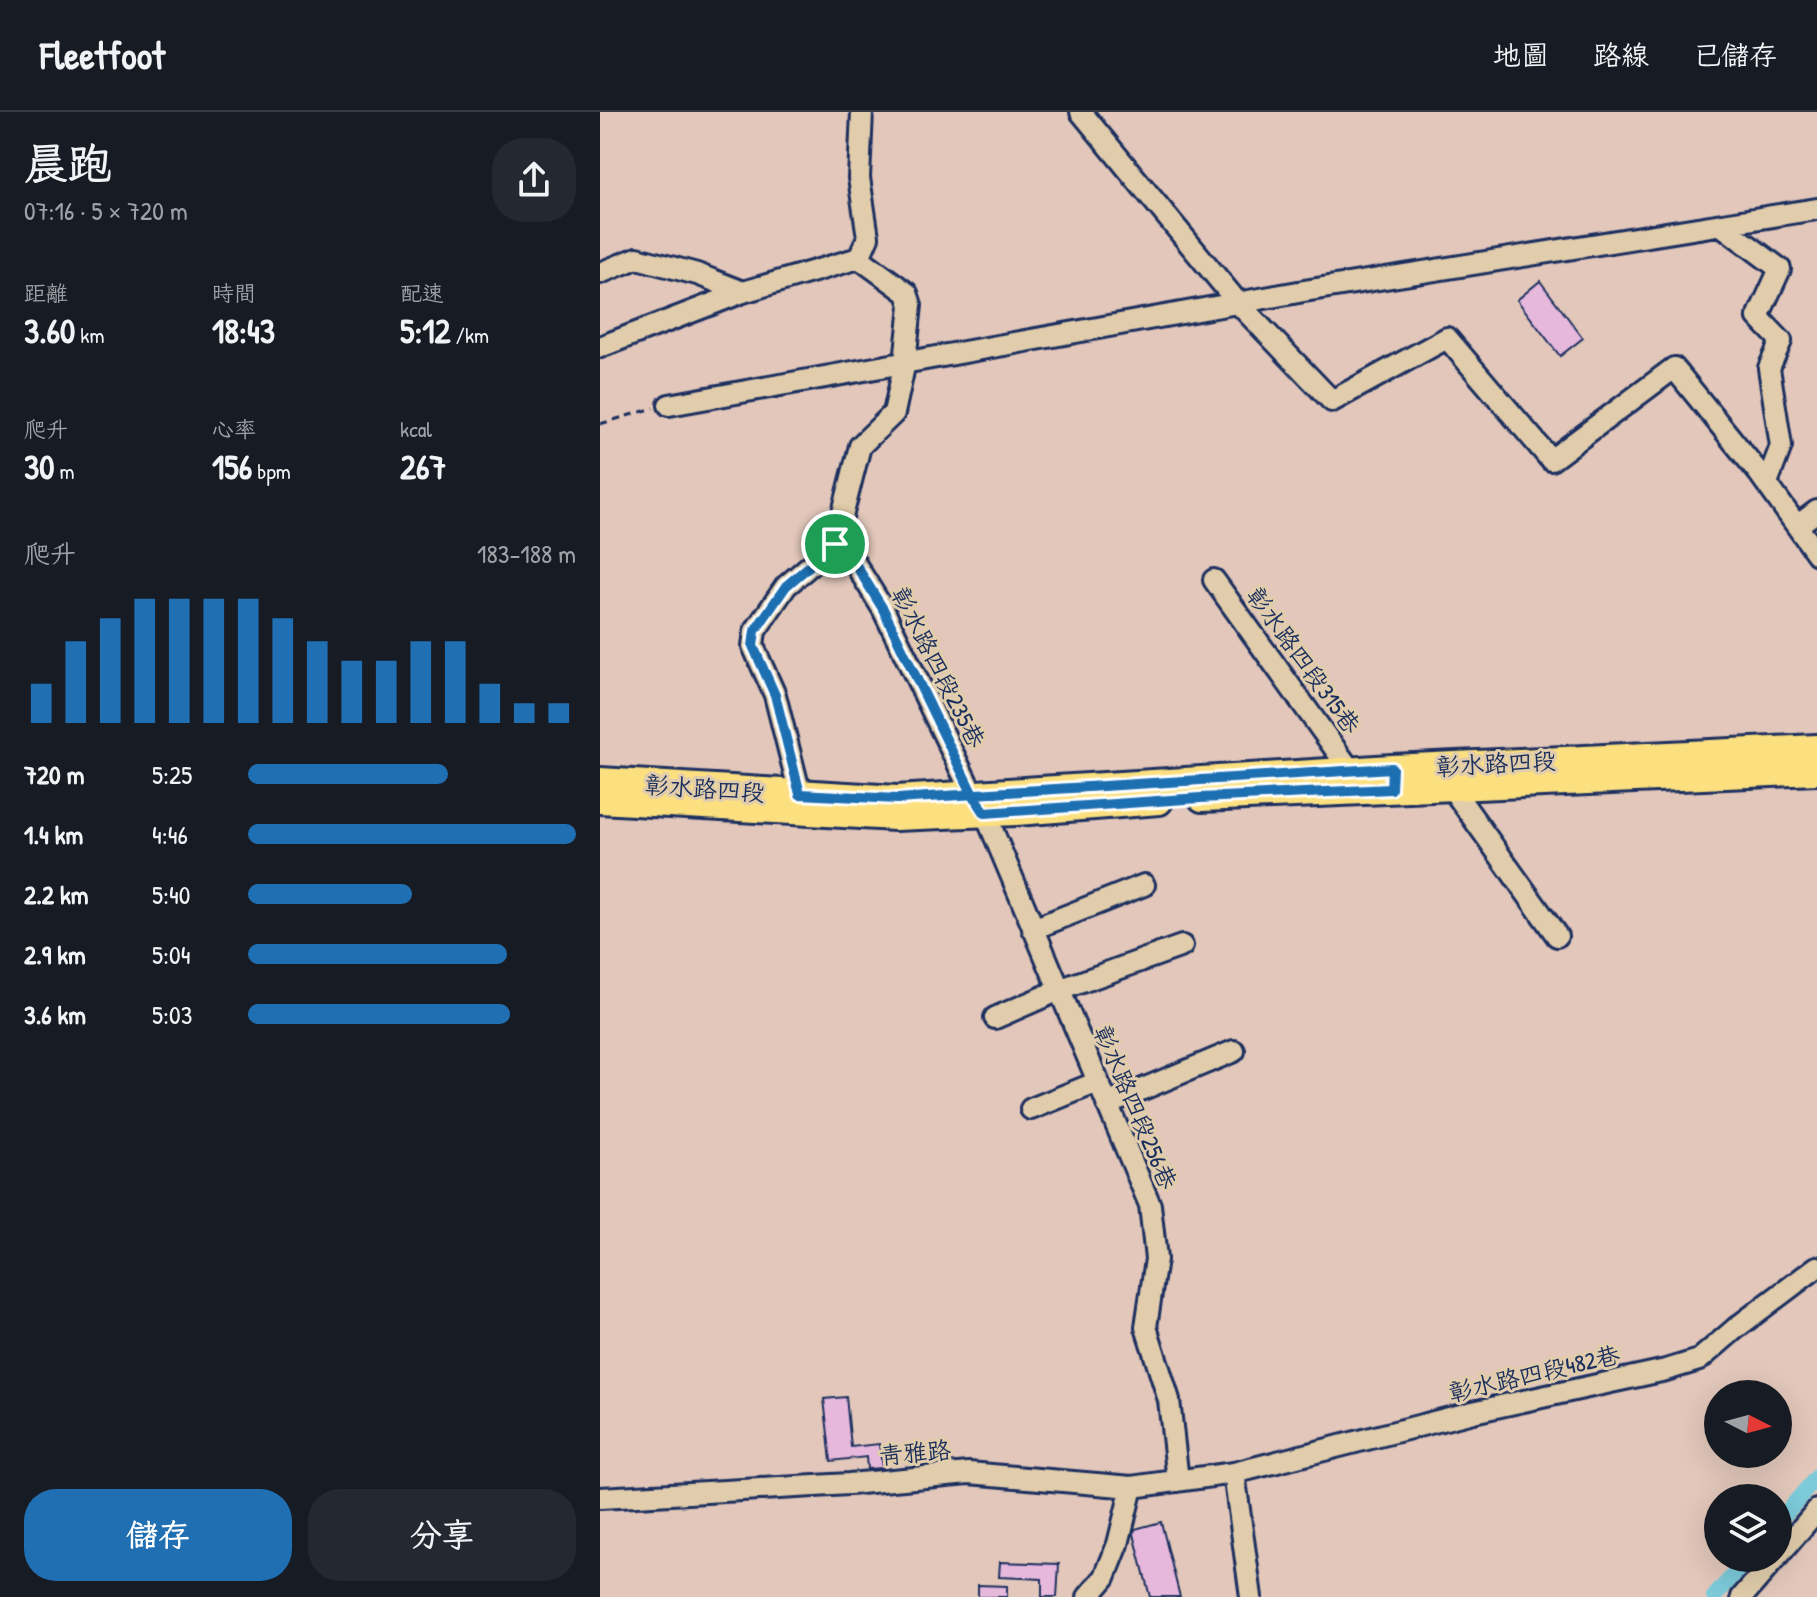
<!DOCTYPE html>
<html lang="zh-TW">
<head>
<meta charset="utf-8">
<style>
	body { margin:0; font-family:"Patrick Hand","LXGW WenKai TC",sans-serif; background:#242831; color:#f1f3f6; height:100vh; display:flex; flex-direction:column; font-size:30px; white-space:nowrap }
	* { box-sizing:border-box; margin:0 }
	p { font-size:26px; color:#9ea1a6 }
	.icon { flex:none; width:44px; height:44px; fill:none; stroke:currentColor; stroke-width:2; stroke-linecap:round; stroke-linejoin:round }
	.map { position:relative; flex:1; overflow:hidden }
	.drawer { display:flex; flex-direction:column; background:#171b24; width:600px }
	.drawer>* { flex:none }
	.needle { width:52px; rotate:96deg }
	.controls { position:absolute; left:1104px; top:1268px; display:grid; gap:16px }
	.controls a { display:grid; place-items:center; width:88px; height:88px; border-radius:50%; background:#171b24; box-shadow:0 8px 32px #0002; font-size:40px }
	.pin { position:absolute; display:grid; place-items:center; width:68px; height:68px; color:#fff; margin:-34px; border:4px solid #fff; border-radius:50%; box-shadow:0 2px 8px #0007 }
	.round { display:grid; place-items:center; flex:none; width:84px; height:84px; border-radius:32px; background:#242831 }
	.overview { display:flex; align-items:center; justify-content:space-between; height:136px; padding:0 24px }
	h1 { font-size:44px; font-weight:700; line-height:60px }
	.metrics { display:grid; grid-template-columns:repeat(3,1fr); gap:12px; height:136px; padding:8px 24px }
	.metrics div { display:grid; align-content:center }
	.metrics b { font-size:34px; font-weight:700 }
	.metrics small { font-size:22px; font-weight:400 }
	.metrics p { font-size:22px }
	.chart { height:224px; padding:16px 24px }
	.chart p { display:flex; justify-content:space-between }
	.chart svg { width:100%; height:144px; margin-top:8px; stroke:#1f6fb2; stroke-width:6 }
	.action { display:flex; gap:16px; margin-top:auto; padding:16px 24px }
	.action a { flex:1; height:92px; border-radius:32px; background:#1f6fb2; color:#fff; font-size:32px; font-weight:700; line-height:92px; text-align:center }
	.action a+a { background:#242831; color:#f1f3f6 }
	ul { padding:0 24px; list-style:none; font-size:26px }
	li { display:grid; grid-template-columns:128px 96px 1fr; align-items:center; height:60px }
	li i { height:20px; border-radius:10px; background:#1f6fb2 }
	header { display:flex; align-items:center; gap:48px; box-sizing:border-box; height:112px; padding:0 40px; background:#171b24; border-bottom:2px solid #363941 }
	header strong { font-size:38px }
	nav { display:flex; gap:44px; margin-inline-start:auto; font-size:28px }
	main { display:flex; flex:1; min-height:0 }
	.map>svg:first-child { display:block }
</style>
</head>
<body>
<header>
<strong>Fleetfoot</strong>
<nav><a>地圖</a><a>路線</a><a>已儲存</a></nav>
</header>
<main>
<section class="drawer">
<div class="overview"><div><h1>晨跑</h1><p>07:16 · 5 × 720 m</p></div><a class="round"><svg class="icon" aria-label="share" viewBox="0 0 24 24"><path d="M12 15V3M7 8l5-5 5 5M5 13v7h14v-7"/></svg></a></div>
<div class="metrics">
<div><p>距離</p><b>3.60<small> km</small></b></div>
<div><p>時間</p><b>18:43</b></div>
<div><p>配速</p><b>5:12<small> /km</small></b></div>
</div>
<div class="metrics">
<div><p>爬升</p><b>30<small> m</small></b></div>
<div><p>心率</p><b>156<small> bpm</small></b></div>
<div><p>kcal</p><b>267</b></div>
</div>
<div class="chart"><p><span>爬升</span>183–188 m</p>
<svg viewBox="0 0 160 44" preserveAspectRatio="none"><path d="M5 44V32M15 44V19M25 44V12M35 44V6M45 44V6M55 44V6M65 44V6M75 44V12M85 44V19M95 44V25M105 44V25M115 44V19M125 44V19M135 44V32M145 44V38M155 44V38"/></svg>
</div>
<ul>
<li><b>720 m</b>5:25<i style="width:61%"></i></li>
<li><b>1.4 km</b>4:46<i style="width:100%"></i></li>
<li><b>2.2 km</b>5:40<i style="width:50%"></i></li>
<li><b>2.9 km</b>5:04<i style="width:79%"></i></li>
<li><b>3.6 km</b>5:03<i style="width:80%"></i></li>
</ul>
<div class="action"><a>儲存</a><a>分享</a></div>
</section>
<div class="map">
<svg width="1217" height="1485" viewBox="0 0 1217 1485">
	<rect width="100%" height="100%" fill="#e2c7ba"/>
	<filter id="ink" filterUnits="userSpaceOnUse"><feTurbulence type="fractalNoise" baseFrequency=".0125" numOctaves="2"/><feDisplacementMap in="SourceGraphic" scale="16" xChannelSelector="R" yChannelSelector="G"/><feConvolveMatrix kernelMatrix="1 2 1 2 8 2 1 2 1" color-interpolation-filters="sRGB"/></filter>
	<g filter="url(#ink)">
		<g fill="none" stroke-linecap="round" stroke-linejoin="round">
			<path stroke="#7ccada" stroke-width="16" d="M 1178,1410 L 1217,1365
				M 1114,1485 L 1148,1446"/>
		</g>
		<path fill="#e6b8dc" stroke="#1b2f5e" stroke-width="2" d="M 940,169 L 983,226 L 960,244 L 917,188 Z
			M 246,1285 L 251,1335 L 279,1332 L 282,1356 L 267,1357 L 266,1345 L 231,1349 L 224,1287 Z
			M 561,1410 L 580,1485 L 550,1485 L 534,1422 L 535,1417 Z
			M 400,1450 L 459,1452 L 457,1485 L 442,1485 L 442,1467 L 399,1465 Z
			M 378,1473 L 407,1474 L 407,1485 L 378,1485 Z"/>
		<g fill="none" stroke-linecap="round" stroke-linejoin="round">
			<g stroke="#1b2f5e" stroke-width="26">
				<path id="minor" d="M 481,0 L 638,191 L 732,289 L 847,226 L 951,348 L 1074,256 L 1159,361 L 1217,442
					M 1121,113 L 1180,157 L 1158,205 L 1181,229 L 1169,256 L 1181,334 L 1167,371
					M 0,161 L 37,146 L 97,162 L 143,180
					M 0,235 L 143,180 L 259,146 L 268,125 L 259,66 L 262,0
					M 69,293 L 704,179 L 1217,97
					M 1197,414 L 1217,399
					M 235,432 L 251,445 L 283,497 L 373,683 L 385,701 L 550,1093 L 556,1147 L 546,1215 L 569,1288 L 578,1369
					M 235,432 L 260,334 L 294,301 L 305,250 L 311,193 L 307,181 L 259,146
					M 614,468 L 751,659
					M 851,675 L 957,824
					M 200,682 L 175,583 L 153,534 L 155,519 L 186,474 L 235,432
					M 433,817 L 544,773
					M 395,906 L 459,878 L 582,834
					M 507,992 L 634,939
					M 431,997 L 498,970
					M 634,1361 L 651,1485
					M 0,1386 L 249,1372 L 369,1361 L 532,1375 L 634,1361 L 873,1300 L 1066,1258 L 1099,1248 L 1136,1216 L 1217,1155
					M 1178,1444 L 1217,1398
					M 488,1485 L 505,1465 L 518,1432 L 532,1375
					M 1142,1485 L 1176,1446"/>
			</g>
			<g stroke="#1b2f5e" stroke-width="32">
				<path id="major" d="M 0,669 L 297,687 L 792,656 L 1217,636
					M 602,686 L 1217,659
					M 0,688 L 295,705 L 416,700 L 559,689"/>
			</g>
			<path stroke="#1b2f5e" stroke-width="3" stroke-dasharray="8 6" stroke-linecap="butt" d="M 0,312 L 54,296"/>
			<use href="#minor" stroke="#e1cdab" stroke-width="20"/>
			<use href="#major" stroke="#fce080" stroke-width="26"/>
		</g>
	</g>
	<g fill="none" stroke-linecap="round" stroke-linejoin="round" filter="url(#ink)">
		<g stroke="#fff" stroke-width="16">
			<path id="route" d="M 235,432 L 251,445 L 283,497 L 373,683 L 385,701 L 600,686 L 791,677 L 792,656 L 297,687 L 200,682 L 175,583 L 153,534 L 155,519 L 186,474 L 235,432"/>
		</g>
		<use href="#route" stroke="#1f6fb2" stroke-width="10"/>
	</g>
	<g text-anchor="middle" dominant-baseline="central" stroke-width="6" stroke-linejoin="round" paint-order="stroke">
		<g font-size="24" fill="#1b2f5e" stroke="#e1cdab">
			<text transform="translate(704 548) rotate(54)">彰水路四段315巷</text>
			<text transform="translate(339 555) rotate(63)">彰水路四段235巷</text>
			<text transform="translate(896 651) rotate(-3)">彰水路四段</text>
			<text transform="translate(105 676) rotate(4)">彰水路四段</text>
			<text transform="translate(536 995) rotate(67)">彰水路四段256巷</text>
			<text transform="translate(934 1261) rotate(-13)">彰水路四段482巷</text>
			<text transform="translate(315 1340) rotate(-5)">青雅路</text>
		</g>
	</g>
</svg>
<div class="controls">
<a><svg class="needle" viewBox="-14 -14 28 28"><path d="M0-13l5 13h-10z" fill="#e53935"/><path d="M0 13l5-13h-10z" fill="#9ea1a6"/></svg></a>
<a><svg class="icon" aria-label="layers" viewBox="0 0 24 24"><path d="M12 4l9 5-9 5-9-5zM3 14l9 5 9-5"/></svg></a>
</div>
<div class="pin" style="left:235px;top:432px;background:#1e9e55"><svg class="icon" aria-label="arrive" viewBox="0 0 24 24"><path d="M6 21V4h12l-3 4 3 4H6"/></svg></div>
</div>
</main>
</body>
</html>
